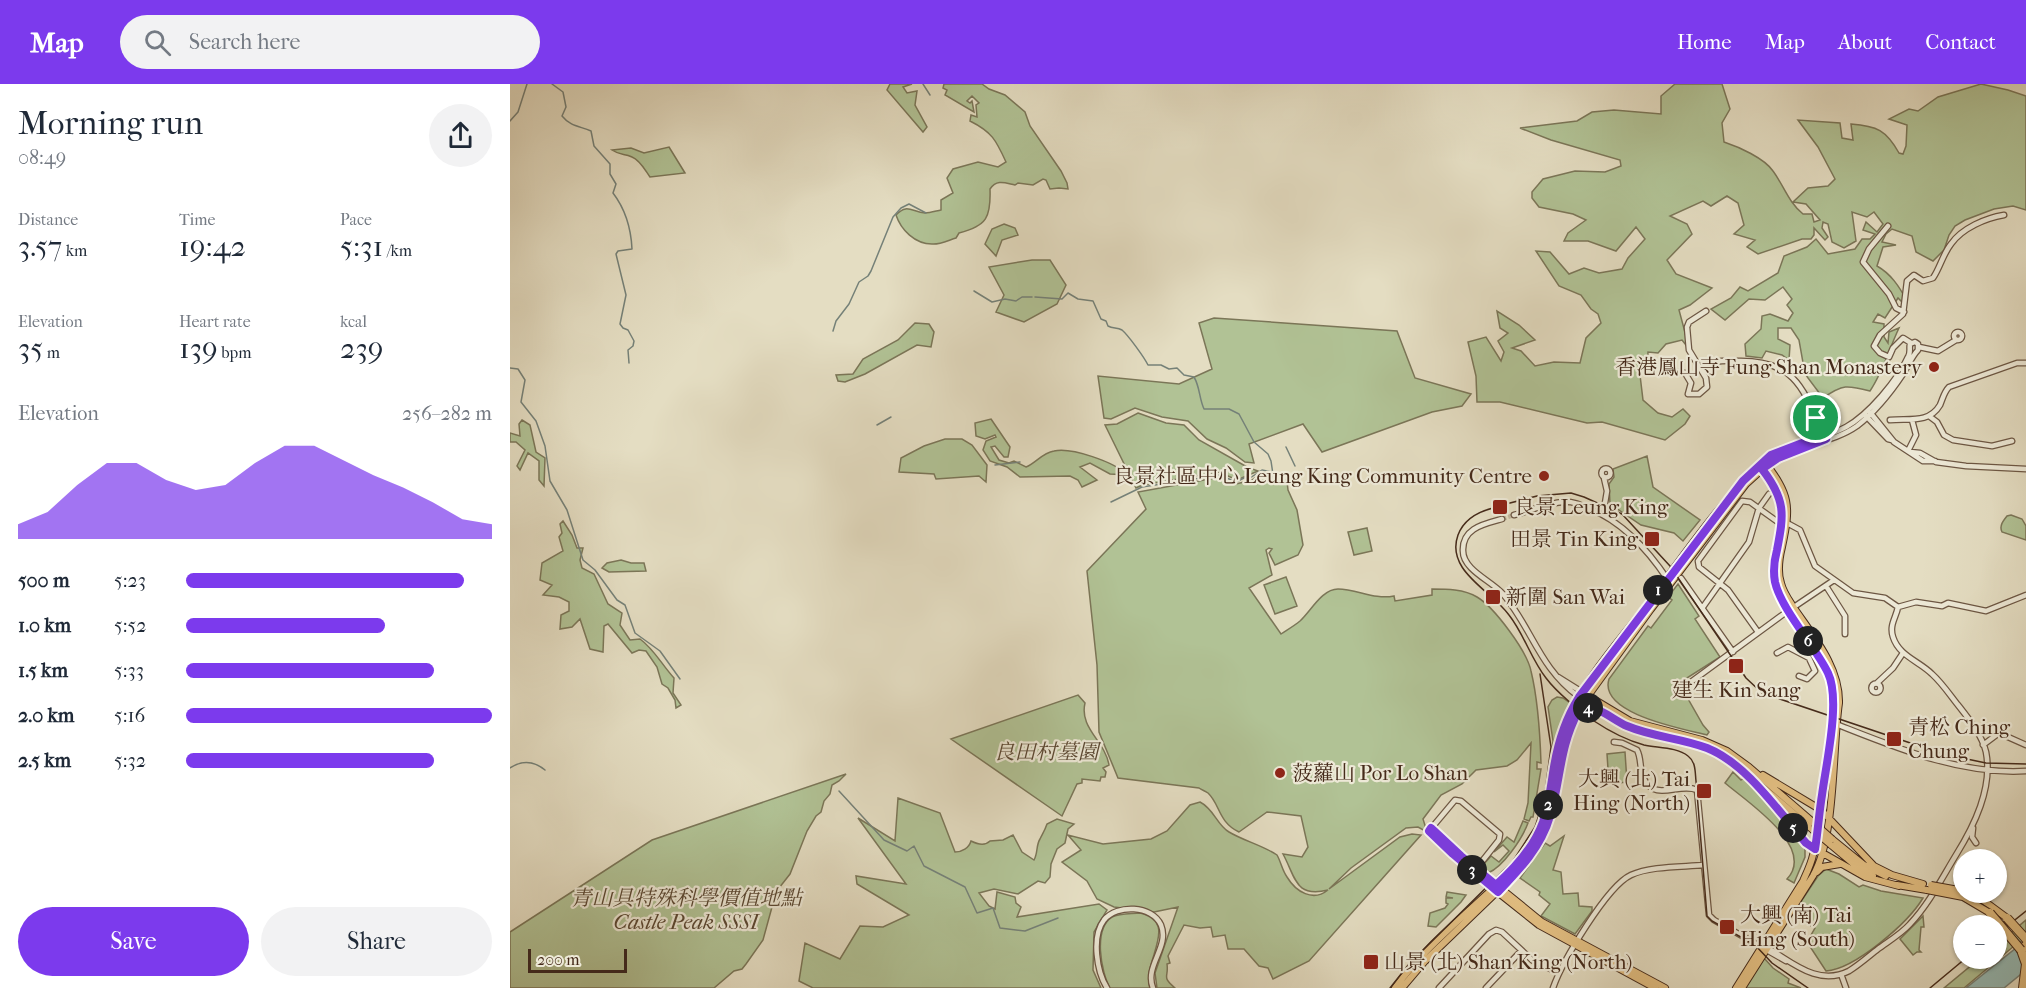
<!DOCTYPE html>
<html lang="en">
<head>
<meta charset="utf-8">
<style>
	body { margin:0; font-family:"IM FELL French Canon","Noto Serif TC",serif; background:#f2f2f3; color:#1f2937; height:100vh; display:flex; flex-direction:column; font-size:22px; white-space:nowrap }
	* { box-sizing:border-box; margin:0 }
	p { font-size:20px; color:#747a83 }
	.icon { flex:none; width:33px; height:33px; fill:none; stroke:currentColor; stroke-width:2; stroke-linecap:round; stroke-linejoin:round }
	.map { position:relative; flex:1; overflow:hidden }
	.sheet { display:flex; flex-direction:column; background:#fff; width:510px }
	.sheet>* { flex:none }
	.buttons { position:absolute; left:1443px; top:765px; display:grid; gap:12px }
	.buttons a { display:grid; place-items:center; width:54px; height:54px; border-radius:50%; background:#fff; box-shadow:0 2px 4px #0004; font-size:30px }
	.scale { position:absolute; left:18px; bottom:15px; width:99px; box-sizing:border-box; padding-left:6px; border:3px solid #452a1a; border-top:0; font-size:16px; line-height:21px; white-space:nowrap; color:#452a1a; -webkit-text-stroke:4px #ede9d7; paint-order:stroke }
	.pin { position:absolute; display:grid; place-items:center; width:51px; height:51px; color:#fff; margin:-26px; border:3px solid #fff; border-radius:50%; box-shadow:0 2px 6px #0007 }
	.km { position:absolute; width:30px; height:30px; margin:-15px; border-radius:50%; background:#222; color:#fff; font-size:16px; line-height:30px; text-align:center }
	.round { display:grid; place-items:center; flex:none; width:63px; height:63px; border-radius:32px; background:#f2f2f3 }
	.overview { display:flex; align-items:center; justify-content:space-between; height:102px; padding:0 18px }
	h1 { font-size:33px; font-weight:600; line-height:45px }
	.metrics { display:grid; grid-template-columns:repeat(3,1fr); gap:9px; height:102px; padding:6px 18px }
	.metrics div { display:grid; align-content:center }
	.metrics b { font-size:30px; font-weight:600 }
	.metrics small { font-size:16px; font-weight:400 }
	.metrics p { font-size:16px }
	.chart { height:168px; padding:12px 18px }
	.chart p { display:flex; justify-content:space-between }
	.chart svg { width:100%; height:108px; margin-top:6px; fill:#7c3aed; opacity:.7 }
	.button { display:flex; gap:12px; margin-top:auto; padding:12px 18px }
	.button a { flex:1; height:69px; border-radius:36px; background:#7c3aed; color:#fff; font-size:24px; font-weight:600; line-height:69px; text-align:center }
	.button a+a { background:#f2f2f3; color:#1f2937 }
	ul { padding:0 18px; list-style:none; font-size:20px }
	li { display:grid; grid-template-columns:96px 72px 1fr; align-items:center; height:45px }
	li i { height:15px; border-radius:8px; background:#7c3aed }
	header { display:flex; align-items:center; gap:36px; box-sizing:border-box; height:84px; padding:0 30px; background:#7c3aed; color:#fff }
	header strong { font-size:28px }
	nav { display:flex; gap:33px; margin-inline-start:auto; font-size:21px }
	.search { width:420px; height:54px; background:#f2f2f3; display:flex; align-items:center; gap:15px; box-sizing:border-box; padding:0 21px; border-radius:33px; color:#747a83; font-size:22px }
	main { display:flex; flex:1; min-height:0 }
	.map>svg:first-child { display:block }
</style>
</head>
<body>
<header>
<strong>Map</strong>
<div class="search"><svg class="icon" aria-label="search" viewBox="0 0 24 24"><circle cx="10" cy="10" r="6"/><path d="M15 15l6 6"/></svg>Search here</div>
<nav><a>Home</a><a>Map</a><a>About</a><a>Contact</a></nav>
</header>
<main>
<section class="sheet">
<div class="overview"><div><h1>Morning run</h1><p>08:49</p></div><a class="round"><svg class="icon" aria-label="share" viewBox="0 0 24 24"><path d="M12 15V3M7 8l5-5 5 5M5 13v7h14v-7"/></svg></a></div>
<div class="metrics">
<div><p>Distance</p><b>3.57<small> km</small></b></div>
<div><p>Time</p><b>19:42</b></div>
<div><p>Pace</p><b>5:31<small> /km</small></b></div>
</div>
<div class="metrics">
<div><p>Elevation</p><b>35<small> m</small></b></div>
<div><p>Heart rate</p><b>139<small> bpm</small></b></div>
<div><p>kcal</p><b>239</b></div>
</div>
<div class="chart"><p><span>Elevation</span>256–282 m</p>
<svg viewBox="0 0 160 44" preserveAspectRatio="none"><path d="M0 44V38L10 33L20 22L30 13L40 13L50 20L60 24L70 22L80 13L90 6L100 6L110 12L120 18L130 23L140 29L150 36L160 38V44z"/></svg>
</div>
<ul>
<li><b>500 m</b>5:23<i style="width:91%"></i></li>
<li><b>1.0 km</b>5:52<i style="width:65%"></i></li>
<li><b>1.5 km</b>5:33<i style="width:81%"></i></li>
<li><b>2.0 km</b>5:16<i style="width:100%"></i></li>
<li><b>2.5 km</b>5:32<i style="width:81%"></i></li>
</ul>
<div class="button"><a>Save</a><a>Share</a></div>
</section>
<div class="map">
<svg width="1516" height="904" viewBox="0 0 1516 904">
	<rect width="100%" height="100%" fill="#e4ddc2"/>
	<filter id="stains"><feTurbulence type="fractalNoise" baseFrequency=".00333" numOctaves="4"/><feColorMatrix values="0 0 0 0 .2 0 0 0 0 .09 0 0 0 0 .02 0 0 0 .5 -.17"/></filter>
	<radialGradient id="worn" r=".72"><stop offset=".6" stop-color="#630" stop-opacity="0"/><stop offset="1" stop-color="#630" stop-opacity=".3"/></radialGradient>
	<path fill="#b1c295" stroke="#7b7658" stroke-width="1.5" d="M 380,0 L 402,0 L 393,3 L 397,9 L 407,7 L 405,21 L 417,43 L 413,48 L 377,6 Z
		M 434,0 L 472,0 L 479,5 L 495,11 L 515,28 L 520,42 L 551,87 L 557,99 L 558,105 L 549,104 L 540,105 L 536,96 L 533,95 L 523,101 L 508,99 L 505,101 C 495,99 487,95 480,105 C 481,133 477,142 449,149 L 446,154 C 439,156 429,161 422,160 C 405,160 391,146 386,131 C 397,119 402,128 415,129 C 420,129 426,127 431,126 L 431,116 L 443,109 L 437,94 L 443,85 L 468,78 L 488,83 L 496,78 C 486,56 482,48 460,37 L 461,31 L 467,33 L 466,21 L 469,19 L 462,12 L 457,17 L 460,19 L 462,17 L 464,28 L 435,11 L 437,6 L 433,4 Z
		M 1165,0 L 1212,0 L 1220,25 L 1212,39 L 1214,58 C 1229,63 1254,74 1263,87 C 1274,102 1279,119 1293,130 L 1302,130 L 1304,138 L 1310,136 L 1296,120 L 1283,118 L 1298,104 L 1318,102 L 1325,95 L 1308,63 L 1288,36 L 1330,39 L 1332,54 L 1343,56 L 1341,40 C 1367,42 1376,46 1389,69 L 1393,70 L 1396,62 L 1397,41 L 1379,35 L 1399,25 L 1408,27 L 1428,13 L 1471,0 L 1498,6 L 1516,12 L 1516,126 L 1503,122 L 1484,125 L 1455,136 L 1445,142 L 1439,151 L 1434,166 L 1423,177 L 1406,168 L 1402,152 L 1382,145 L 1376,150 L 1372,158 L 1386,161 L 1373,163 L 1367,182 C 1381,190 1389,202 1397,217 L 1393,219 L 1388,214 L 1375,234 L 1368,230 L 1363,238 L 1374,240 L 1374,253 L 1378,259 L 1379,248 L 1389,244 C 1379,265 1373,288 1360,307 C 1337,301 1333,300 1313,314 L 1295,290 L 1289,256 L 1281,244 L 1268,244 L 1268,255 L 1280,261 L 1279,276 L 1272,271 L 1256,267 L 1252,274 L 1236,272 L 1235,260 L 1251,245 L 1252,232 L 1260,230 L 1278,237 L 1283,229 L 1277,221 L 1282,215 L 1273,203 L 1255,216 L 1239,215 L 1215,236 L 1201,225 L 1221,214 L 1230,203 L 1238,207 L 1268,189 L 1274,172 L 1297,163 L 1306,155 L 1318,170 L 1345,165 L 1352,155 L 1360,155 L 1365,150 L 1353,146 L 1356,138 L 1367,148 L 1373,140 L 1364,128 L 1357,133 L 1342,128 L 1346,157 L 1334,164 L 1322,158 L 1318,140 L 1313,138 L 1312,144 L 1318,153 L 1315,156 L 1304,144 L 1304,151 L 1301,155 L 1292,155 L 1248,170 L 1237,163 L 1245,156 L 1224,150 L 1234,141 L 1228,119 L 1217,112 L 1201,122 L 1193,117 L 1160,132 L 1177,140 L 1182,150 L 1157,176 L 1166,190 L 1202,204 L 1180,221 L 1169,226 L 1176,252 L 1176,261 L 1172,256 L 1156,260 L 1148,269 L 1138,268 L 1137,287 L 1130,291 L 1133,316 L 1148,329 L 1162,333 L 1173,325 L 1180,332 L 1175,340 L 1155,356 L 1092,338 L 1077,339 L 990,318 L 967,318 L 966,292 L 958,258 L 976,253 L 991,277 L 994,268 L 988,257 L 998,249 L 990,244 L 987,227 L 1009,241 L 1025,256 L 1002,264 L 1011,267 L 1025,282 L 1044,278 L 1070,279 L 1076,254 L 1091,239 L 1088,230 L 1081,225 L 1071,211 L 1049,202 L 1026,167 L 1040,168 L 1059,190 L 1074,184 L 1089,189 L 1112,185 L 1118,174 L 1135,155 L 1126,143 L 1106,167 L 1078,157 L 1054,157 L 1058,149 L 1076,136 L 1063,130 L 1029,123 L 1022,114 L 1022,108 L 1033,95 L 1065,87 L 1095,88 L 1111,82 L 1110,76 L 1041,56 L 1010,44 L 1067,37 L 1082,28 L 1104,26 L 1151,30 L 1151,12 Z
		M 159,63 L 175,89 L 140,93 C 135,86 130,76 122,73 C 114,69 111,72 102,66 L 121,64 L 134,69 Z
		M 494,140 L 505,144 L 508,151 L 492,156 L 486,172 L 475,160 L 482,145 Z
		M 522,176 L 540,176 L 556,201 L 547,220 L 514,238 L 486,228 L 494,211 L 479,183 Z
		M 704,234 L 887,247 L 905,294 L 961,310 L 952,322 L 922,328 L 812,368 L 793,340 L 739,360 L 744,379 L 735,378 L 716,364 L 697,355 L 678,337 L 652,333 L 625,324 L 601,335 L 594,334 L 588,292 L 669,300 L 702,285 L 689,239 Z
		M 405,239 L 419,240 L 424,248 L 421,263 L 407,261 L 355,290 L 335,298 L 328,297 L 326,291 L 343,290 L 353,275 L 388,256 Z
		M 628,329 L 656,339 L 674,341 L 689,356 L 737,383 L 748,387 L 727,396 L 709,388 L 633,401 L 626,404 L 595,341 L 607,340 Z
		M 481,335 L 500,363 L 498,373 L 494,373 L 485,362 L 481,363 L 489,376 L 499,379 L 504,377 L 516,383 C 526,379 532,369 544,367 C 561,363 605,378 617,391 L 600,390 L 580,379 L 570,383 L 587,396 L 572,403 L 568,396 L 560,392 L 510,393 L 497,383 L 480,377 L 473,366 L 476,357 L 486,353 L 485,351 L 475,355 L 466,352 L 465,339 Z
		M 12,336 L 20,341 L 26,368 L 35,374 L 34,402 L 29,396 L 29,377 L 18,369 L 10,386 L 7,382 L 15,366 L 6,358 L 0,358 L 0,349 L 10,352 L 9,340 Z
		M 435,355 L 452,355 L 462,361 L 477,381 L 476,398 L 469,392 L 426,395 L 424,390 L 389,388 L 391,374 L 414,362 Z
		M 1137,372 L 1143,403 L 1190,436 L 1173,457 L 1164,449 L 1131,441 L 1100,420 L 1099,400 L 1104,393 L 1103,385 Z
		M 752,388 L 766,389 L 777,397 L 778,406 L 787,426 L 793,461 L 788,471 L 765,481 L 759,469 L 762,465 L 759,464 L 756,466 L 762,491 L 739,504 L 771,550 C 777,546 784,542 790,537 C 801,527 812,505 828,505 C 847,505 864,516 884,512 L 885,517 L 922,511 L 922,505 C 936,505 954,505 967,513 C 984,523 1017,567 1021,587 C 1028,616 1030,648 1031,679 L 1027,678 L 1027,685 L 1031,685 L 1023,733 L 1021,733 L 1019,737 L 1014,735 L 1018,719 L 1021,659 L 1007,676 L 997,682 L 966,686 L 952,700 L 931,711 L 913,735 L 917,748 L 908,743 L 896,744 L 841,784 L 819,805 L 890,753 L 902,750 L 911,751 L 799,877 L 763,895 L 758,884 L 749,882 L 734,865 L 718,865 L 715,851 L 703,853 L 701,843 L 690,844 L 674,841 L 658,872 L 660,879 L 657,880 C 659,894 651,892 665,904 L 647,904 L 645,889 L 668,823 L 644,828 L 604,823 L 587,815 L 577,797 L 552,778 L 571,766 L 558,751 L 593,760 L 641,755 L 657,747 L 680,721 L 690,718 C 704,725 707,741 719,748 C 734,757 752,761 767,771 C 771,778 772,786 777,793 C 786,808 803,818 818,806 C 785,814 786,794 773,770 L 792,773 L 798,763 L 791,732 L 757,728 L 729,748 C 708,738 710,720 698,709 C 695,707 692,706 689,704 L 608,694 L 589,648 L 587,581 L 577,487 L 636,425 L 628,408 L 705,394 L 726,400 L 742,396 Z
		M 1501,431 L 1512,435 L 1516,442 L 1516,456 L 1492,448 C 1489,442 1493,437 1497,432 Z
		M 53,437 L 62,451 L 67,464 L 73,464 L 70,476 L 72,484 L 84,490 L 98,520 L 112,529 L 110,541 L 120,556 L 130,555 C 144,565 152,581 164,594 L 163,609 L 171,621 L 166,624 L 165,616 L 158,604 L 152,600 L 147,583 L 136,567 L 129,566 L 122,569 L 98,540 L 94,542 L 93,568 L 80,565 L 70,535 L 62,543 L 50,545 L 51,531 L 59,527 L 59,518 L 49,513 L 33,511 L 42,501 L 30,496 L 32,479 L 53,467 L 49,453 L 52,449 L 50,440 Z
		M 857,444 L 862,467 L 844,471 L 838,448 Z
		M 111,476 L 121,479 L 134,479 L 136,487 L 99,488 L 92,484 L 97,479 Z
		M 776,493 L 787,522 L 765,530 L 754,501 Z
		M 1168,500 L 1189,532 L 1185,535 L 1210,573 L 1169,599 L 1193,641 L 1199,648 L 1197,651 C 1174,645 1088,630 1099,595 L 1138,542 L 1141,544 L 1162,516 L 1158,513 Z
		M 568,611 L 575,619 C 569,644 595,657 599,681 L 593,684 L 596,688 L 595,693 L 591,693 L 590,697 L 572,695 L 572,699 L 567,700 L 552,732 L 441,655 Z
		M 1047,613 L 1053,614 L 1060,619 L 1051,641 L 1040,684 L 1043,657 L 1038,623 L 1042,616 Z
		M 1115,668 L 1117,698 L 1099,700 L 1097,670 Z
		M 1223,688 L 1231,696 L 1235,693 L 1295,761 L 1295,773 L 1284,799 L 1277,795 C 1307,763 1236,717 1215,699 Z
		M 336,690 L 329,697 L 322,701 L 320,710 L 314,717 L 311,728 L 306,732 L 297,747 L 280,790 L 269,804 L 267,813 L 262,823 L 253,856 L 236,880 L 232,885 L 224,887 L 204,904 L 0,904 L 0,848 L 142,756 Z
		M 388,714 L 430,729 L 445,768 C 452,768 459,764 461,757 C 467,760 475,762 480,757 L 493,756 L 503,751 L 512,768 L 524,776 C 528,769 526,761 530,755 C 533,749 535,746 537,740 L 547,735 L 564,740 L 558,745 L 555,759 L 547,765 L 541,780 L 540,793 L 535,799 L 528,797 L 508,810 L 484,805 L 469,809 L 479,822 L 485,825 L 487,808 L 505,813 L 506,819 L 511,823 L 507,833 L 589,820 L 597,826 L 584,848 L 583,886 L 591,904 L 303,904 L 289,897 L 295,859 L 330,875 L 350,842 L 373,843 L 399,831 L 347,800 L 346,792 L 396,800 L 348,734 L 385,757 Z
		M 1013,737 L 1018,739 C 1012,755 993,783 978,789 L 973,784 L 973,781 L 981,772 L 989,778 L 999,767 L 993,761 L 984,768 L 997,753 L 1004,758 Z
		M 1054,752 L 1043,786 L 1051,788 L 1053,810 L 1068,809 L 1069,822 L 1082,823 L 1082,827 L 1065,850 L 1031,832 L 1040,820 L 1029,811 L 1030,808 L 1010,794 L 1035,759 L 1040,762 Z
		M 1316,785 L 1329,790 L 1349,803 L 1353,801 L 1371,807 L 1413,814 C 1398,839 1345,885 1316,887 L 1297,858 L 1305,844 L 1282,831 L 1308,792 Z
		M 937,808 L 956,811 L 951,818 L 926,843 L 918,842 L 920,829 L 935,824 L 938,820 L 936,819 L 936,814 L 943,814 L 936,813 Z
		M 630,829 C 671,839 631,878 640,904 L 600,904 C 591,888 583,845 602,833 C 610,829 621,830 630,829 Z
		M 1413,832 L 1414,843 L 1411,843 L 1409,866 L 1411,868 L 1407,868 L 1403,871 L 1390,855 Z
		M 1516,836 L 1516,854 L 1504,862 L 1454,904 L 1434,904 L 1469,875 L 1486,874 L 1487,860 Z
		M 1254,874 L 1263,884 L 1279,895 L 1278,899 L 1291,904 L 1235,904 Z"/>
	<path fill="#95bbb7" stroke="#758178" stroke-width="1.5" d="M 1516,856 L 1516,886 L 1494,904 L 1456,904 Z"/>
	<g fill="none" stroke-linecap="round" stroke-linejoin="round">
		<path stroke="#758178" stroke-width="1.5" d="M 42,0 L 53,8 L 56,23 L 52,32 C 60,42 69,42 81,47 L 84,62 L 100,80 L 100,90 L 106,100 L 103,109 C 116,126 121,144 122,165 L 108,167 L 106,170 L 116,211 L 110,240 L 113,244 L 118,246 L 124,257 L 123,262 L 118,266 L 119,279
			M 413,0 L 420,11
			M 0,37 L 8,28 L 17,0
			M 464,207 L 482,218 L 495,215 L 506,217 L 512,213 L 522,213
			M 525,213 L 552,215 L 558,209 L 568,215 L 583,217 L 591,235 L 596,237 L 598,242 C 603,245 607,243 612,246 C 618,251 634,273 638,281 L 651,281 L 659,285 L 667,284 L 674,291 L 684,293 C 690,303 689,314 694,325 L 719,325 L 729,330 L 744,358 L 758,370 L 761,377 L 764,397
			M 323,247 L 326,237 L 339,220 L 349,198 L 358,192 L 361,187 L 383,133 L 391,124 L 399,120 L 416,129
			M 0,284 L 8,285 L 15,296 L 11,318 L 26,337 L 35,362 L 40,397 L 57,426 L 73,476 L 85,486 L 107,516 L 115,521 L 125,549 L 150,567 L 170,595
			M 367,341 L 381,333
			M 776,363 L 785,382
			M 485,381 L 510,378
			M 601,418 L 632,403 L 710,391 L 726,398 L 736,393 L 740,394 L 752,386 L 762,388
			M 0,684 C 12,676 24,677 35,686
			M 329,707 L 374,756 L 397,767 L 404,762 L 414,782 L 455,803 L 467,829 L 483,824 L 490,844 L 515,847 L 548,834"/>
		<path stroke="#c4b9a0" stroke-width="4.5" stroke-dasharray="4.5 2" stroke-linecap="butt" d="M 992,435 L 1004,431"/>
		<g stroke="#6d5744" stroke-width="7">
			<path id="minor" d="M 1378,142 L 1359,165 L 1353,178 L 1379,210 L 1386,224 L 1394,228
				M1444 252a4 4 0 1 1 8 0a4 4 0 1 1-8 0Z
				M 1401,259 L 1393,254 L 1383,264 L 1379,273 L 1370,269 L 1364,262 L 1370,251 L 1393,230 L 1397,197 L 1404,191 L 1413,197 L 1423,194 C 1430,184 1433,170 1441,160 C 1452,144 1476,134 1494,131
				M 1409,263 L 1428,267 L 1446,256
				M 1191,284 C 1205,275 1214,277 1231,277 C 1287,277 1294,307 1314,352
				M 1158,287 L 1175,289 L 1181,299 L 1178,310 L 1189,310 L 1197,303 L 1196,294 L 1179,266 L 1177,243 L 1179,238 L 1196,227
				M 1359,327 L 1384,358 L 1413,377 L 1425,377
				M 1355,331 L 1378,355 L 1382,356
				M 1419,332 L 1427,338 L 1434,351 L 1443,356 L 1482,362 L 1502,357
				M 1380,336 C 1398,334 1419,340 1430,321 C 1433,314 1434,308 1439,303 L 1507,279 L 1516,279
				M 1398,367 L 1406,351 L 1402,336
				M 1400,368 L 1410,369 L 1426,378 L 1456,382 L 1516,385
				M 1254,377 L 1261,371 C 1285,361 1313,355 1336,343 C 1358,331 1388,296 1398,273 C 1401,269 1399,264 1400,260 L 1405,258 L 1408,260 L 1408,266 C 1402,272 1398,282 1393,290 C 1381,308 1365,328 1347,342 C 1320,361 1283,360 1257,381
				M1091.5 389a4.5 4.5 0 1 1 9 0a4.5 4.5 0 1 1-9 0Z
				M 1094,394 L 1097,407 L 1095,419
				M 1004,431 C 1020,427 1037,419 1053,418 C 1063,417 1071,421 1080,425 C 1113,438 1138,466 1158,496
				M 992,435 C 974,440 952,444 953,467 C 953,486 982,497 993,510 C 1022,544 1029,584 1069,613
				M 1277,439 L 1290,446 L 1305,482 L 1343,509 L 1375,514 L 1388,523
				M 1171,494 L 1223,568
				M 1316,502 L 1335,532 L 1335,550
				M 1193,523 L 1239,458 L 1249,424 L 1259,410
				M 1388,523 L 1406,518 L 1432,522 L 1438,519 L 1476,527 L 1516,511
				M 1248,548 L 1218,506 L 1189,483 L 1188,477 L 1232,417 L 1240,418 L 1272,441
				M 1267,569 L 1278,563 L 1299,574 L 1305,587 L 1297,595 L 1289,592
				M 1048,593 L 1072,608
				M 1367,599 L 1383,584 L 1393,569
				M1361.5 604a4.5 4.5 0 1 1 9 0a4.5 4.5 0 1 1-9 0Z
				M 1174,603 L 1275,529 L 1324,496
				M 1326,640 C 1387,664 1450,691 1516,687
				M 1104,658 L 1112,659 L 1127,666 C 1132,675 1129,686 1134,695 C 1145,718 1170,698 1187,706 L 1199,831 L 1204,836 L 1276,877
				M 1473,661 L 1489,649 L 1516,661
				M 921,744 L 951,772 L 986,801
				M 1463,744 L 1462,753 L 1466,759
				M 966,785 L 989,756 L 990,750 L 951,717 L 945,716 L 919,747 L 983,804
				M 1256,863 C 1281,877 1307,903 1339,887 C 1349,881 1359,872 1368,865 C 1379,857 1391,850 1400,840 C 1419,820 1432,794 1446,771 C 1464,742 1483,704 1476,668 C 1472,651 1459,635 1448,621 C 1440,611 1432,599 1422,590 C 1409,577 1389,572 1383,553 C 1379,541 1386,534 1388,523
				M 1331,890 L 1336,904
				M 597,904 C 587,888 581,853 594,836 C 607,820 642,821 651,841 C 660,863 634,882 643,904
				M 929,904 L 979,850 L 986,846 L 992,848 L 1022,876 L 1049,889
				M 976,904 L 1011,867
				M 1043,904 C 1052,878 1097,802 1121,791 C 1140,782 1172,783 1194,781"/>
		</g>
		<g stroke="#452a1a" stroke-width="8">
			<path id="major" d="M 1075,610 L 1120,637 L 1192,656 L 1217,667 L 1239,683 L 1304,739
				M 1073,615 L 1115,642 L 1188,661 L 1214,673 L 1236,689 L 1303,746
				M 1253,691 L 1311,726 L 1364,782 L 1382,791 L 1413,800
				M 1246,701 L 1302,763 L 1355,793 L 1389,802
				M 1322,755 L 1354,781 L 1376,792
				M 1321,761 L 1346,782 L 1363,792
				M 1307,788 L 1312,783 L 1330,780
				M 1387,801 L 1417,806
				M 989,803 L 1032,838 L 1155,904
				M 985,806 L 1029,841 L 1145,904
				M 1458,808 L 1474,817 L 1497,834
				M 885,904 C 910,869 946,839 977,810 C 993,794 1011,779 1023,759 C 1045,721 1041,674 1059,633 C 1074,597 1109,557 1134,525 C 1170,477 1210,417 1254,377 C 1280,411 1281,421 1272,463 C 1269,475 1267,487 1271,499 C 1273,508 1279,516 1284,524 C 1303,552 1330,583 1329,619 C 1322,667 1326,752 1303,792 L 1232,904
				M 892,904 L 915,877 L 995,800 L 1024,768 L 1040,732 L 1053,665 L 1060,642 L 1070,623 L 1141,525 L 1236,400 L 1257,381
				M 1226,904 L 1293,797 C 1297,788 1301,780 1303,771 C 1309,750 1309,729 1312,707 C 1318,675 1330,618 1318,589 L 1271,513 C 1245,466 1299,438 1251,384"/>
		</g>
		<g stroke="#452a1a" stroke-width="10">
			<path id="highway" d="M 1515,862 L 1516,863
				M 1511,866 L 1516,880 L 1513,904"/>
		</g>
		<use href="#minor" stroke="#ede9d7" stroke-width="4.5"/>
		<use href="#major" stroke="#e2be81" stroke-width="6"/>
		<use href="#highway" stroke="#e2be81" stroke-width="8"/>
		<path stroke="#452a1a" stroke-width="1.5" d="M 1000,419 L 1027,412 L 1061,409 L 1074,413 L 1112,430 L 1160,482 L 1236,594 L 1252,609 L 1433,670 L 1476,679 L 1516,680
			M 983,424 C 967,428 954,435 948,451 C 935,487 982,507 999,531 C 1014,550 1021,575 1036,594 C 1048,610 1068,625 1084,637 C 1099,647 1116,656 1134,661 C 1147,664 1167,663 1178,672 C 1186,678 1185,688 1186,697 L 1197,832 L 1202,837 L 1245,861 L 1262,879 L 1298,904
			M 1486,851 L 1516,827
			M 880,904 L 899,880 L 1003,777 L 1025,743 L 1034,716 L 1041,663 L 1030,590
			M 1420,904 L 1456,874"/>
		<g stroke="#452a1a" stroke-width="8" stroke-linecap="butt">
			<path id="major-bridge" d="M 1304,739 L 1322,755
				M 1303,746 L 1321,761
				M 1421,801 L 1454,807
				M 1417,806 L 1453,813 L 1480,829"/>
		</g>
		<g stroke="#452a1a" stroke-width="10" stroke-linecap="butt">
			<path id="highway-bridge" d="M 1480,829 L 1511,866
				M 1497,834 L 1516,855"/>
		</g>
		<use href="#major-bridge" stroke="#e2be81" stroke-width="6"/>
		<use href="#highway-bridge" stroke="#e2be81" stroke-width="8"/>
	</g>
	<g fill="none" stroke-linecap="round" stroke-linejoin="round">
		<g stroke="#fff" stroke-width="12">
			<path id="route" d="M 1306,334 L 1316,355 L 1268,374 L 1252,385 C 1276,416 1274,430 1267,466 C 1264,477 1263,487 1265,498 C 1271,525 1305,562 1318,589 C 1331,616 1316,680 1312,711 C 1309,729 1308,747 1305,765 L 1296,759 C 1268,727 1237,680 1197,664 C 1171,654 1143,653 1117,642 C 1100,635 1086,617 1068,628 C 1049,664 1051,695 1040,732 C 1031,763 1010,785 988,808 L 943,770 L 919,747 L 921,744 L 951,772 L 986,801 C 1006,783 1024,763 1033,738 C 1039,720 1041,701 1044,683 C 1048,658 1056,634 1069,613 L 1233,397 L 1261,371 L 1308,353 Z"/>
		</g>
		<use href="#route" stroke="#7c3aed" stroke-width="8"/>
	</g>
	<g fill="#8f2418" stroke="#ede9d7" stroke-width="2">
		<circle cx="1424" cy="283" r="6"/>
		<circle cx="1034" cy="392" r="6"/>
		<rect x="982" y="415" width="16" height="16" rx="3"/>
		<rect x="1134" y="447" width="16" height="16" rx="3"/>
		<rect x="975" y="505" width="16" height="16" rx="3"/>
		<rect x="1218" y="574" width="16" height="16" rx="3"/>
		<rect x="1376" y="647" width="16" height="16" rx="3"/>
		<circle cx="770" cy="689" r="6"/>
		<rect x="1186" y="699" width="16" height="16" rx="3"/>
		<rect x="1209" y="835" width="16" height="16" rx="3"/>
		<rect x="853" y="870" width="16" height="16" rx="3"/>
	</g>
	<g text-anchor="middle" dominant-baseline="central" stroke-width="4.5" stroke-linejoin="round" paint-order="stroke">
		<g font-size="21" fill="#452a1a" stroke="#ede9d7" text-anchor="start">
			<text x="1412" y="283" text-anchor="end">香港鳳山寺 Fung Shan Monastery</text>
			<text x="1022" y="392" text-anchor="end">良景社區中心 Leung King Community Centre</text>
			<text x="1004" y="423">良景 Leung King</text>
			<text x="1128" y="455" text-anchor="end">田景 Tin King</text>
			<text x="996" y="513">新圍 San Wai</text>
			<text x="1226" y="606" text-anchor="middle">建生 Kin Sang</text>
			<text x="1398" y="643">青松 Ching<tspan x="1398" dy="24">Chung</tspan></text>
			<text x="782" y="689">菠蘿山 Por Lo Shan</text>
			<text x="1180" y="695" text-anchor="end">大興 (北) Tai<tspan x="1180" dy="24">Hing (North)</tspan></text>
			<text x="1230" y="831">大興 (南) Tai<tspan x="1230" dy="24">Hing (South)</tspan></text>
			<text x="874" y="878">山景 (北) Shan King (North)</text>
		</g>
		<g font-size="21" font-style="italic" fill="#5b4833" stroke="#ede9d7">
			<text x="536" y="668">良田村墓園</text>
			<text x="176" y="814">青山具特殊科學價值地點<tspan x="176" dy="24">Castle Peak SSSI</tspan></text>
		</g>
	</g>
	<rect width="100%" height="100%" filter="url(#stains)"/>
	<rect width="100%" height="100%" fill="url(#worn)"/>
</svg>
<div class="buttons">
<a>+</a>
<a>−</a>
</div>
<div class="scale">200 m</div>
<div class="pin" style="left:1306px;top:334px;background:#1e9e55"><svg class="icon" aria-label="arrive" viewBox="0 0 24 24"><path d="M6 21V4h12l-3 4 3 4H6"/></svg></div>
<b class="km" style="left:1148px;top:506px">1</b>
<b class="km" style="left:1038px;top:721px">2</b>
<b class="km" style="left:962px;top:786px">3</b>
<b class="km" style="left:1078px;top:624px">4</b>
<b class="km" style="left:1283px;top:744px">5</b>
<b class="km" style="left:1298px;top:557px">6</b>
</div>
</main>
</body>
</html>
